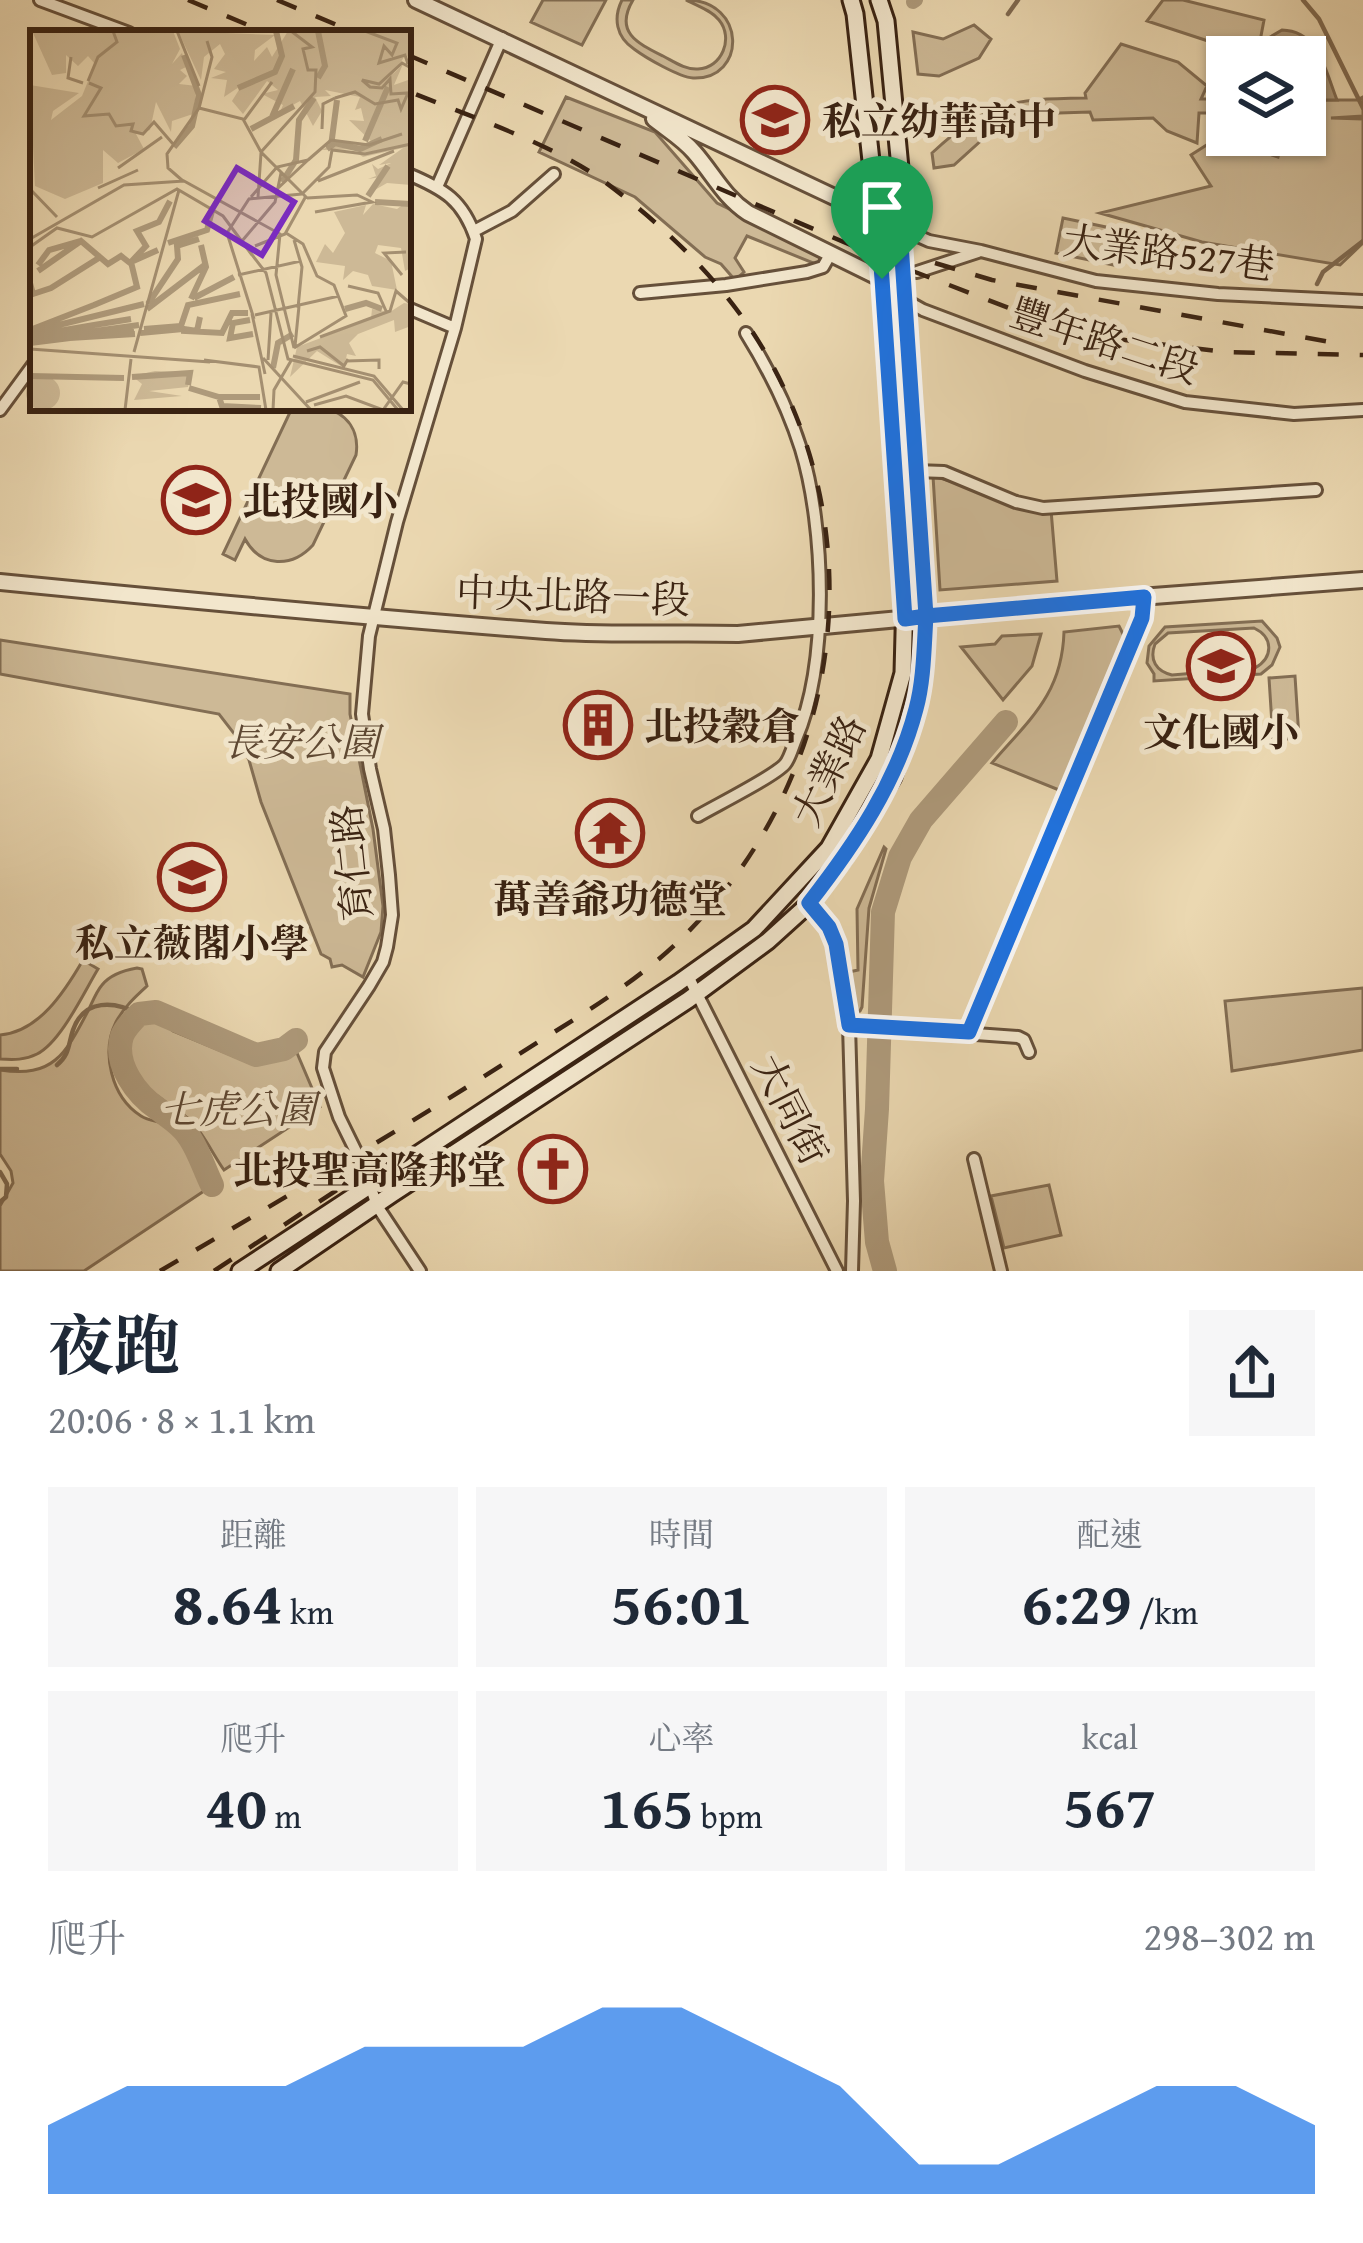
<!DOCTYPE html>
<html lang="zh-TW">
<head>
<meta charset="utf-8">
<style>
	body { margin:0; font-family:"Gentium Book Plus","Noto Serif TC",serif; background:#f6f6f7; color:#1f2937; height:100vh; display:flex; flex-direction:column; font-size:45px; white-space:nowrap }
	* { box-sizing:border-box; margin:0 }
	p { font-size:39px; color:#747a83 }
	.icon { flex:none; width:66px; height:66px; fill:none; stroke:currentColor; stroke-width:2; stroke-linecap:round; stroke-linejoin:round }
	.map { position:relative; height:1271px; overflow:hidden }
	.details { display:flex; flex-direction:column; background:#fff; flex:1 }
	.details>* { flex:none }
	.fabs { position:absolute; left:1206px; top:36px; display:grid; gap:24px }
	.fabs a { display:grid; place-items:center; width:120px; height:120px; border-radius:0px; background:#fff; box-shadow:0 3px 9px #0004; font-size:60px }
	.pin { position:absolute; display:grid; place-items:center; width:102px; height:102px; color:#fff; margin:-123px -51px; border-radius:50% 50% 50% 0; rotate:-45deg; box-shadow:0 0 12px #0007 }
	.pin .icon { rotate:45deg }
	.round { display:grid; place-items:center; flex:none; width:126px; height:126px; border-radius:0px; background:#f6f6f7 }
	.head { display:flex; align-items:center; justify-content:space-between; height:204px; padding:0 48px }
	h1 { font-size:66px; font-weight:700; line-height:90px }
	.metrics { display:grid; grid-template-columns:repeat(3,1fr); gap:18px; height:204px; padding:12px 48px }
	.metrics div { display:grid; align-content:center; border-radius:0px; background:#f6f6f7; text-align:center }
	.metrics b { font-size:60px; font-weight:700 }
	.metrics small { font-size:33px; font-weight:400 }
	.metrics p { font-size:33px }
	.chart { height:336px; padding:24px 48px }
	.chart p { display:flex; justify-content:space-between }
	.chart svg { width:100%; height:216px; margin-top:12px; fill:#1a73e8; opacity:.7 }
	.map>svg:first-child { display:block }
</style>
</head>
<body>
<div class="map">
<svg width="1363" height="1271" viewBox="0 0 1363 1271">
	<rect width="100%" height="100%" fill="#ebd8b1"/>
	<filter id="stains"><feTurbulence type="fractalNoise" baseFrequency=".00167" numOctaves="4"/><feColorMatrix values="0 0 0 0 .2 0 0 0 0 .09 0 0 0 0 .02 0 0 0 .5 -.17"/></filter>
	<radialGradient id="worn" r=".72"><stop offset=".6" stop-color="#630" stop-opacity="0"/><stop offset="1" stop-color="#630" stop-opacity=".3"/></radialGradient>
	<path fill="#cdb996" stroke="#836e54" stroke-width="3" fill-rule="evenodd" d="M 543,0 L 606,0 L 582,45 L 531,22 Z
		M 622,0 L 633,0 C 614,32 637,43 663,56 C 673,61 685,70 698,69 C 722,68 734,38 719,20 C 711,10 697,6 686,0 C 747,0 747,80 693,78 C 679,77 646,58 634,49 C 616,37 613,18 622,0 Z
		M 1163,0 L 1183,0 L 1264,20 L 1257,57 L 1238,57 L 1208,41 L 1147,21 Z
		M 974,25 L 991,39 L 979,58 L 939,76 L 918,74 L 913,32 L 943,39 Z
		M 1121,44 L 1178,62 L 1207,86 L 1201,99 L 1227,99 L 1227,113 L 1199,113 L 1197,143 L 1167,131 L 1153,118 L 1093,120 L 1090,112 L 1027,114 L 994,129 L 954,165 L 934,168 L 932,153 C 989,101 1010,99 1086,98 L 1085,93 Z
		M 566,97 L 655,132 L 717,203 L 814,250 L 820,257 L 818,265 L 747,236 L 735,258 L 744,272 L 735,280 L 721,264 L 705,257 L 635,197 L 539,152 Z
		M 1363,97 L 1363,116 L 1331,118 L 1363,119 L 1363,243 L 1340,265 L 1202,242 L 1100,213 L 1211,186 L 1191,155 L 1227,132 L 1227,135 L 1240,135 L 1257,150 L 1278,157 L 1284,135 L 1305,135 L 1305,100 L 1357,100 Z
		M 1063,218 L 1125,231 L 1118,266 L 1056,253 Z
		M 292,408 L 307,408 L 307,411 C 337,402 361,424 356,455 L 313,545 C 292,568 261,568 245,539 L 235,560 L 223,554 Z
		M 933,476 L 1051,510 L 1057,581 L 940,590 Z
		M 1262,621 L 1277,638 L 1280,647 L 1272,665 L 1261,674 L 1154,681 L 1154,674 L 1147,663 L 1149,646 L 1165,627 ZM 1254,628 C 1273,637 1274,657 1255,668 L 1172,675 C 1156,671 1149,660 1155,644 L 1168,633 Z
		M 1119,626 L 1125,638 L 1059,790 L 992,763 C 1030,719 1062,694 1064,632 Z
		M 1041,634 L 1032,666 L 1003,700 L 961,647 L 995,644 L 1002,636 Z
		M 0,640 L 350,694 L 350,714 L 373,829 L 383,906 L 381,932 L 363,977 L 342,965 L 332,967 L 330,959 L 321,954 L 261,802 L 249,760 L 236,736 L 219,714 L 0,674 Z
		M 1295,676 L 1299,738 L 1273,740 L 1269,678 Z
		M 884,847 L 886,849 L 869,908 L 862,1007 L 860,1011 L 854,1013 L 850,1007 L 849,972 L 858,970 L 857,909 Z
		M 83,960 L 98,969 C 84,992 61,1042 37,1054 C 25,1060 14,1060 0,1059 L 0,1035 C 39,1032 65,991 83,960 Z
		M 137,968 L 142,969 L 147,986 C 135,997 124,1007 116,1022 C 101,1052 111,1097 141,1116 C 152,1123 164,1120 175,1130 C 191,1144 200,1168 210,1187 L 84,1271 L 0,1271 L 0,1206 L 13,1183 L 11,1171 L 0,1154 L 0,1070 C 53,1078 65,1055 88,1011 C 92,1003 96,992 102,985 C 110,975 125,970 137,968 Z
		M 1363,988 L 1363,1050 L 1232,1071 L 1225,1001 Z
		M 154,1012 L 173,1031 L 255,1065 L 297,1053 L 320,1107 L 224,1170 C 212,1153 201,1128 185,1116 C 148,1087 109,1075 138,1018 Z
		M 1049,1185 L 1061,1235 L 1004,1248 L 991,1196 Z"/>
	<path fill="#ae9a7b" stroke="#7f6a51" stroke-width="3" d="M 1282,30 C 1319,31 1325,70 1337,100 L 1305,100 L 1305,57 L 1257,57 L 1260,43 Z"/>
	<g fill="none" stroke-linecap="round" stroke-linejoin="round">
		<path stroke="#7f6a51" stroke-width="4.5" d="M 912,0 L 913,2
			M 1303,0 L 1319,19 L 1363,108
			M 1008,14 L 1018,0
			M 1317,284 L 1323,272 L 1363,241
			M 57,1065 C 70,1054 68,1045 73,1030 C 84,998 115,1001 139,1014
			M 0,1069 L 17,1069
			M 0,1172 L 7,1184 L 6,1197 L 0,1202"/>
		<path stroke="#ae9a7b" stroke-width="14" d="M 913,2 L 916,0"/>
		<path stroke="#ae9a7b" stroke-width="24" d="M 212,1185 C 204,1169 198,1148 187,1134 C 179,1123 168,1117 158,1109 C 137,1095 113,1064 122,1036 C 125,1028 133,1020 139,1014 L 156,1012 L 256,1055 L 284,1049 L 296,1040
			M 885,1271 L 877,1242 L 872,1181 L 877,1109 L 883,912 L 900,857 L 921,820 L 1006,722"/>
		<g stroke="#66503a" stroke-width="16">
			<path id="minor" d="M 40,0 L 129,33
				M 408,174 C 444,189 463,200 476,239 L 455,328 L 397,522 L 369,636 L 362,714 L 370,769 L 384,829 L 389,875 L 392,915 L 387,947 L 383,962 L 369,986 L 325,1052 L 323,1068 L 339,1117 L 365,1170 L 377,1206 L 420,1271
				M 437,187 L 502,38
				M 900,228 L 929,241 L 981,251 L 1096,281 L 1218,294 L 1363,301
				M 474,231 L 512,211 L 554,174
				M 917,272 L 978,252
				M 640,293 L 726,285 L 807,272 L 823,267 L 831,253
				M 907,301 L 923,310 L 1085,371 L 1185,402 L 1294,414 L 1363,410
				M 408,308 L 455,328
				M 0,410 L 33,365
				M 915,471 L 944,472 L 1016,502 L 1043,508 L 1316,490
				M 698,816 C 715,806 775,776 785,764 C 790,758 793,746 796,739 C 829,663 825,528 801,449 C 788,408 769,370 746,333
				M 810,903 L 829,927 L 836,944 L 849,1025 L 854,1201 L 852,1271
				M 688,976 L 837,1271
				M 849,1025 L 1018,1037 L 1024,1040 L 1029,1052
				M 969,1032 L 1142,618 L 1144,597
				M 974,1159 L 1001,1271"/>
		</g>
		<g stroke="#66503a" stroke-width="20">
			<path id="tertiary" d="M 416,0 L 900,228
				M 654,119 C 668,130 683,139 694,152 C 714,175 723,196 748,213 L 882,279 L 907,301
				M 0,582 C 182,600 364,617 546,631 C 610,636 674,632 738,634 L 1127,598 L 1363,580"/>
		</g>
		<g stroke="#392212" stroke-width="21">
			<path id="secondary" d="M 240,1271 L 678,983 L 754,929 L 829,848 L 879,759 L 903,673 L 905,595 L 877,216 L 855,14 L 851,0
				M 279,1271 L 392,1194 L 688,1000 L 768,941 L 810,903 L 843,859 L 893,777 L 917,706 L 925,616 L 900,228 L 904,210 L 886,21 L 879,0"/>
		</g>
		<use href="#minor" stroke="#f2e6cc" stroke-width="10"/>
		<use href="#tertiary" stroke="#f2e6cc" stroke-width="14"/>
		<use href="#secondary" stroke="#f2e6cc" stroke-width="15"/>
		<path stroke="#392212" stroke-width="4.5" stroke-dasharray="21 21" stroke-linecap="butt" d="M 188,0 L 267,33
			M 277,0 L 356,33
			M 408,55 L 902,267 L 1017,311 L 1125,340 L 1225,352 L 1363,355
			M 935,263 L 992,280 L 1335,343
			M 160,1271 C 279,1201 399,1131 516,1056 C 574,1019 636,984 685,935 C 840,780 876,543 765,352 C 725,284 668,229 605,182 C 554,144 468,116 408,91
			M 214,1271 L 352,1180 L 387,1153"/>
	</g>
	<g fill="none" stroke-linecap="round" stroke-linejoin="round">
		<g stroke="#fff" stroke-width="24">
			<path id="route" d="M 882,279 L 905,619 L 926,616 C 924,646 924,680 916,709 C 897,782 855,844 809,903 L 829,927 L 836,944 L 849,1025 L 969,1032 L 1142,618 L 1144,597 L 926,616 L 900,228 L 877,216 L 882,279"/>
		</g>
		<use href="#route" stroke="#1a73e8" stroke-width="15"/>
	</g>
	<defs>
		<g id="school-ring" transform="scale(3.45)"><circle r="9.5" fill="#f2e6cc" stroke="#8f2418" stroke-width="1.5"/><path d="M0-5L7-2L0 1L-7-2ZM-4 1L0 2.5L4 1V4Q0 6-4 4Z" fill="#8f2418"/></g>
		<g id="building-ring" transform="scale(3.45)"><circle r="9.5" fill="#f2e6cc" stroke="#8f2418" stroke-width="1.5"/><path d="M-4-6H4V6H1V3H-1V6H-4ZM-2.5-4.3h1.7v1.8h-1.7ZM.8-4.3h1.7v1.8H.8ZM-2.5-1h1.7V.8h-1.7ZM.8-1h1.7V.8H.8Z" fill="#8f2418"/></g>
		<g id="temple-ring" transform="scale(3.45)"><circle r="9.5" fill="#f2e6cc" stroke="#8f2418" stroke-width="1.5"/><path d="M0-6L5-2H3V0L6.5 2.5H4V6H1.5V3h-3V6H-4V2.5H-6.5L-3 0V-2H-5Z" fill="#8f2418"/></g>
		<g id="church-ring" transform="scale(3.45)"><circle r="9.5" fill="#f2e6cc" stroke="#8f2418" stroke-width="1.5"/><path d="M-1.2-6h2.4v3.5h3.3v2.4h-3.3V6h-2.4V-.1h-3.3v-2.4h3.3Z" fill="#8f2418"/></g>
	</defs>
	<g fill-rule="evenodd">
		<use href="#school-ring" x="775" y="120"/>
		<use href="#school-ring" x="196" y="500"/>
		<use href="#school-ring" x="1221" y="666"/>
		<use href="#building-ring" x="598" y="725"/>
		<use href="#temple-ring" x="610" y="833"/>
		<use href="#school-ring" x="192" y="877"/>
		<use href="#church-ring" x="553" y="1169"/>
	</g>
	<g text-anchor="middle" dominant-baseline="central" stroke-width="10" stroke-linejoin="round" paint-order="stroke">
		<g font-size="39" font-weight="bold" fill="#392212" stroke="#f2e6cc" text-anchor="start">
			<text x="822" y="120">私立幼華高中</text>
			<text x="242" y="500">北投國小</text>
			<text x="644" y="725">北投穀倉</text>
			<text x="1221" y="731" text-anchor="middle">文化國小</text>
			<text x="610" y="898" text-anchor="middle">萬善爺功德堂</text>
			<text x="192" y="942" text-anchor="middle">私立薇閣小學</text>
			<text x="506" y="1169" text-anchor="end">北投聖高隆邦堂</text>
		</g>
		<g font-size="39" fill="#392212" stroke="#f2e6cc">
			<text transform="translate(1169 252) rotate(7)">大業路527巷</text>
			<text transform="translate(1105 340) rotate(18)">豐年路二段</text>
			<text transform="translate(573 595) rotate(2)">中央北路一段</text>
			<text transform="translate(828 770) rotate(-64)">大業路</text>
			<text transform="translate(351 863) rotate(-96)">育仁路</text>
			<text transform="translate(791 1109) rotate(63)">大同街</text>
		</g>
		<g font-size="39" font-style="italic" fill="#5e4833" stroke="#f2e6cc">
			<text x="301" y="741">長安公園</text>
			<text x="238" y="1108">七虎公園</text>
		</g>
	</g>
	<g transform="translate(30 30)">
		<rect width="381" height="381" fill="#ebd8b1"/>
		<path d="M 0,1 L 143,1 L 150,19 L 142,34 L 152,23 L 156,37 L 150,40 L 157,46 L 149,54 L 167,56 L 163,84 L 142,91 L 141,102 L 126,72 L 120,100 L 106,104 L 114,119 L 88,133 L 73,120 L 73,153 L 35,169 L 5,156 L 0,55 L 49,63 L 23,81 L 21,90 L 52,66 L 65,34 L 58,26 L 48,36 L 36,25 L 36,43 L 22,45 L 3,3 L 0,22 ZM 148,1 L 245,5 L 225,20 L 224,31 L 237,17 L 242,27 L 258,1 L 381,1 L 381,33 L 376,24 L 363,44 L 373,34 L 364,55 L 381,49 L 381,155 L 357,153 L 343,161 L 351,147 L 338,149 L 346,146 L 342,134 L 348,139 L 361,133 L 349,135 L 373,118 L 333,127 L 327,123 L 334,119 L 292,120 L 307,111 L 344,114 L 319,90 L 334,91 L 331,78 L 325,80 L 330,67 L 295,60 L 301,66 L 285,67 L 292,81 L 283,96 L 270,71 L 250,82 L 253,75 L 232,64 L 248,60 L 237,51 L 213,84 L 202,71 L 212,55 L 194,67 L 197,50 L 181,48 L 196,42 L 184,39 L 195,24 L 190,14 L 174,27 L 171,50 ZM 381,169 L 381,238 L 375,241 L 371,218 L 348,215 L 345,223 L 361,231 L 367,260 L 342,256 L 338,245 L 323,241 L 313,250 L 315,236 L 286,232 L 295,214 L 303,223 L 315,203 L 304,182 L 336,175 L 333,185 L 343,174 L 367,179 ZM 374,273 L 381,274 L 381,296 L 365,302 L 364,290 L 328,304 L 319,313 L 326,326 L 317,324 L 314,338 L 287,321 L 260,347 L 267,317 L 341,289 L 342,279 L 360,282 ZM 125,341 L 160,342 L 158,357 L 119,361 L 152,366 L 104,370 L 112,354 L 102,346 ZM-4 363a17 17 0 1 1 34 0a17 17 0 1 1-34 0Z" fill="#cdb996"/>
		<path fill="none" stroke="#ae9a7b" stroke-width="6" d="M 288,1 L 295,36 L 288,48M 208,58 L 245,42 L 252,26 L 246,1M 242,87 L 263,39M 221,99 L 264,76M 335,111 L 358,57M 301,116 L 307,70M 144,117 L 162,96 L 169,65 L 154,25M 297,119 L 305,113 L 330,119 L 352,109M 252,152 L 266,130 L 269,90 L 284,68M 338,166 L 358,136M 345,172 L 381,174M 138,213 L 177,200 L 182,181M 8,235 L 19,220 L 51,211M 8,241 L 51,211 L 78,234 L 91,226 L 100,233 L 116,216 L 107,201 L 129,192 L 140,171M 0,253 L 3,264 L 21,258 L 72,226M 164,268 L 204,247M 161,269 L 176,237 L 171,215M 118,274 L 148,229 L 147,216 L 169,209M 64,275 L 107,257 L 101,232 L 128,220M 117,279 L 176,234M 315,279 L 336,273 L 352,279M 170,287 L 167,301 L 154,299 L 154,301 L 192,303 L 202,283 L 218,283M 220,290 L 203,293 L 200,308 L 223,304M 64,295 L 101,289M 114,299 L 151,296 L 158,275 L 210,264M 0,300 L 64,275M 0,302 L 114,274M 110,303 L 153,299M 0,306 L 64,295M 23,309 L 105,304M 0,310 L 109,295M 0,313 L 104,300M 243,338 L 248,313 L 263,304M 0,346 L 94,348M 102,347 L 160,343 L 158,355M 159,358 L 189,367 L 230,367M 189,367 L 192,376 L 231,378"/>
		<path fill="none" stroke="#a48f71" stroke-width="3" d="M 147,1 L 169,56M 335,1 L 367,13 L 362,25 L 354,16 L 349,33 L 375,25 L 378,34M 41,27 L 38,48 L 53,53M 58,51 L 68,27 L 87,12 L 83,1M 59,53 L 71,58 L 54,86 L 79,84 L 86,96 L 103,94 L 101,101 L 113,104 L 124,92 L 143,114M 305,68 L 325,62 L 345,74 L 368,70 L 371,79 L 378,63 L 361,64 L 360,49 L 352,58 L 340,57 L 332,50 L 349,54 L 372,33 L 381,38M 169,78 L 213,89 L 231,122 L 277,168M 214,90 L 242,52M 292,99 L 293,74 L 305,68M 231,122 L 285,62 L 286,40 L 278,40 L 273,19 L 282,17 L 261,1M 278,130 L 301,110 L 339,115 L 372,104M 88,138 L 132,107M 153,151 L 138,138 L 137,124 L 169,78 L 182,27 L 177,11M 288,151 L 364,121M 68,158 L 108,140M 0,159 L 27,187M 246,160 L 278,130M 272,164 L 299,137 L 302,120 L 335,124 L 381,114M 221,167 L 247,137 L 278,130M 228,167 L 231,123M 277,168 L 327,165 L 342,172 L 285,182M 256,203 L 273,214 L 287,246 L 304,255 L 316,286 L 264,318M 0,209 L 94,155 L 154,151 L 250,204 L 246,245 L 264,318M 264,210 L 272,237 L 268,278M 212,211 L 245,172 L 251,143M 213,213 L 236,243 L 258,329 L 343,350 L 368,380M 225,216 L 255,204 L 276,166M 0,217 L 27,198 L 62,207 L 147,159 L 193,186 L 222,225M 208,245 L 271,231M 372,245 L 354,223 L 376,222M 318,256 L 348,263 L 356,281M 222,284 L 235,344M 225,285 L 309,266M 224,289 L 197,203 L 219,169 L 272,164M 290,307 L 360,281 L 366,261 L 381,274M 265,316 L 269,276M 0,319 L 180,332M 277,321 L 290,317 L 314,336 L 318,329M 104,322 L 149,160M 263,326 L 344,346 L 373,380M 233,328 L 281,380M 174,330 L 229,337 L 236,380M 238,330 L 241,283M 316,331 L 349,330 L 349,339M 276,372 L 330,352M 284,375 L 316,366 L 353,380 L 373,352 L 381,354M 95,380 L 101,329M 243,380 L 244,360 L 262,329"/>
		<path fill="#7b2cbf" fill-opacity="0.15" stroke="#7b2cbf" stroke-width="6" d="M 207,138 L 264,172 L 232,225 L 175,191 Z"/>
		<rect width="381" height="381" fill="none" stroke="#392212" stroke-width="6"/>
	</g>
	<rect width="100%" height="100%" filter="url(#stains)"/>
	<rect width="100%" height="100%" fill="url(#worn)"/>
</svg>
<div class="fabs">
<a><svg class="icon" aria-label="layers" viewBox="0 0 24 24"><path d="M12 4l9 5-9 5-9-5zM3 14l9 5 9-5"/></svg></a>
</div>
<div class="pin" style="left:882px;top:279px;background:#1e9e55"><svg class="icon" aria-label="arrive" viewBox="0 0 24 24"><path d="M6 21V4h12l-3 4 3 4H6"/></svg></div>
</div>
<section class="details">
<div class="head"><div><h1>夜跑</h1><p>20:06 · 8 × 1.1 km</p></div><a class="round"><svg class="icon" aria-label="share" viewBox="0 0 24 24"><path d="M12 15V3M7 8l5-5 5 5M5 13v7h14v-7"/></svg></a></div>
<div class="metrics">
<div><p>距離</p><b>8.64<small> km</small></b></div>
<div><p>時間</p><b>56:01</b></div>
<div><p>配速</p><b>6:29<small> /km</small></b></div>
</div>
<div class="metrics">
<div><p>爬升</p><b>40<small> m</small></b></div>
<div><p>心率</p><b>165<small> bpm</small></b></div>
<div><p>kcal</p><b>567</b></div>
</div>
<div class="chart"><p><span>爬升</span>298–302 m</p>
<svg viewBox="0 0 160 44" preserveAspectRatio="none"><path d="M0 44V30L10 22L20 22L30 22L40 14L50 14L60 14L70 6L80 6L90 14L100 22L110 38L120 38L130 30L140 22L150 22L160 30V44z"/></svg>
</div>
</section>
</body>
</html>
